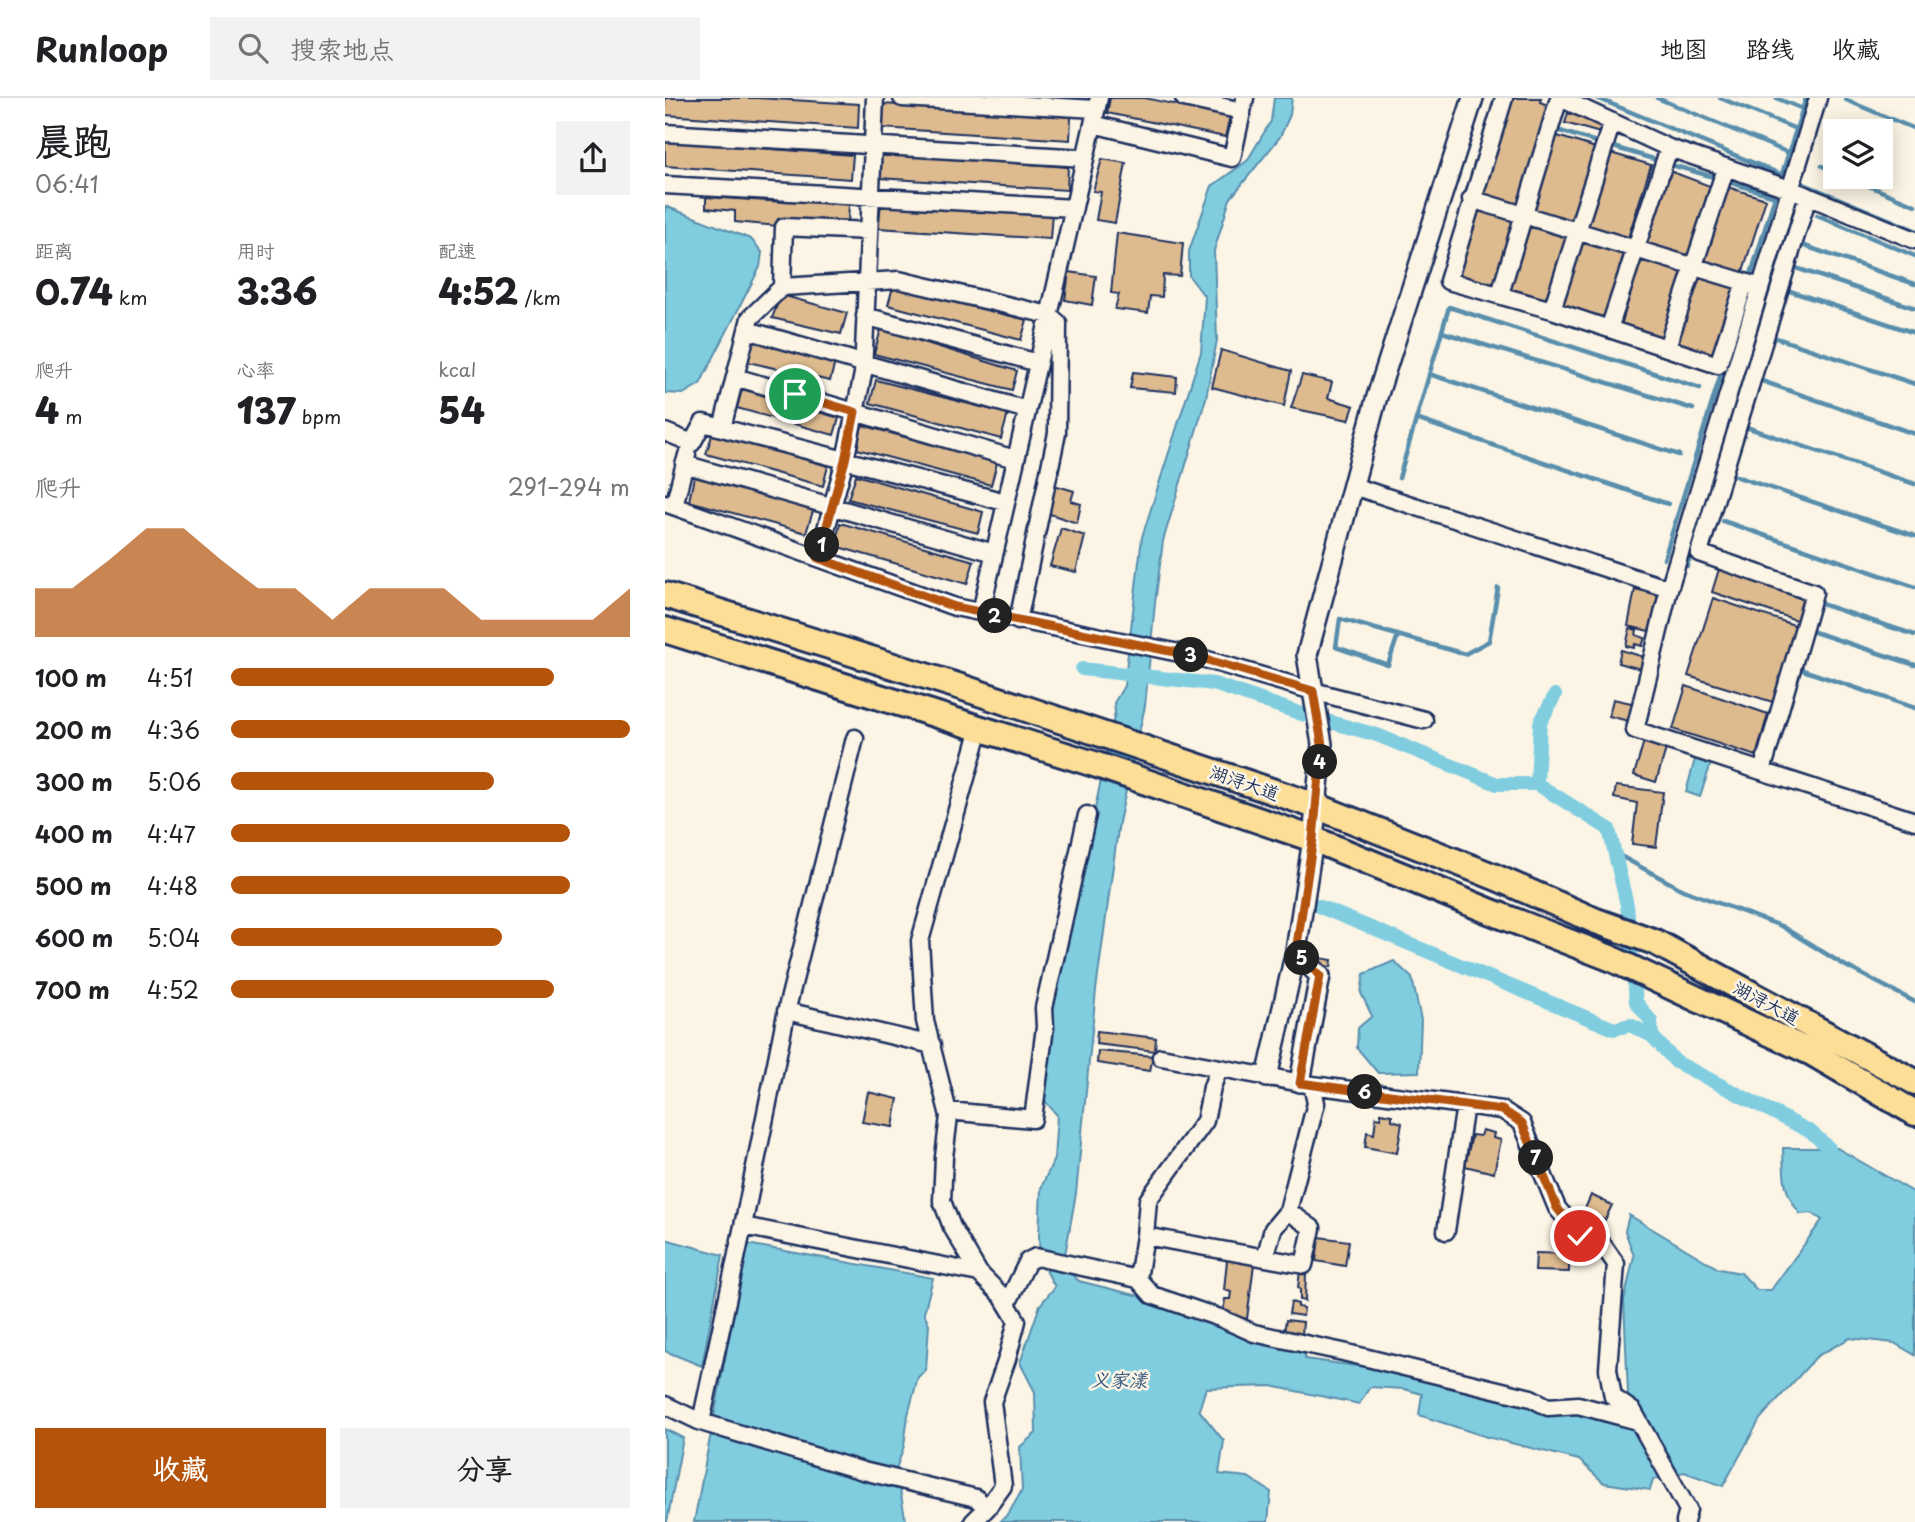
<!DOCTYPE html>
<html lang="zh">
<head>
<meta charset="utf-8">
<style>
	body { margin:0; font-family:"Playpen Sans","LXGW WenKai TC",sans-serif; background:#f2f2f2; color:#202124; height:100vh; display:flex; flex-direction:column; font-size:26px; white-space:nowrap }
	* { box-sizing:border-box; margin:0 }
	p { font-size:23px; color:#757577 }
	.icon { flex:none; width:38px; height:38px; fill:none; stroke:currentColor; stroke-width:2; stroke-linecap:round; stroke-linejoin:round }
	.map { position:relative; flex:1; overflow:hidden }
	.side { display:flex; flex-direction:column; background:#fff; width:665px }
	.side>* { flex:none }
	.fabs { position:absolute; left:1158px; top:21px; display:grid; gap:14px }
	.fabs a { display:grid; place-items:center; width:70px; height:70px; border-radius:0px; background:#fff; box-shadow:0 4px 18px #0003; font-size:35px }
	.pin { position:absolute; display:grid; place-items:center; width:60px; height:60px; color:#fff; margin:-30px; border:4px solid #fff; border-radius:50%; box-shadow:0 2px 7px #0007 }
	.km { position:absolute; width:35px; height:35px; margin:-18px; border-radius:50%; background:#222; color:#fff; font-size:19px; line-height:35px; text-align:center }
	.round { display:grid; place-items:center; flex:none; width:74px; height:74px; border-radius:0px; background:#f2f2f2 }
	.summary { display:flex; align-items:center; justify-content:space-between; height:119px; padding:0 35px }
	h1 { font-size:38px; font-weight:800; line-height:52px }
	.stats { display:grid; grid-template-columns:repeat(3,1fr); gap:10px; height:119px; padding:7px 35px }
	.stats div { display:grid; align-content:center }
	.stats b { font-size:35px; font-weight:800 }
	.stats small { font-size:19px; font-weight:400 }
	.stats p { font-size:19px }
	.chart { height:196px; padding:14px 35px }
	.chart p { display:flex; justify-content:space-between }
	.chart svg { width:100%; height:126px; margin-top:7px; fill:#b45309; opacity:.7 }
	.primary-button { display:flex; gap:14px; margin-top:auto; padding:14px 35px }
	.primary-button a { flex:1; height:80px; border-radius:0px; background:#b45309; color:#fff; font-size:28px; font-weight:800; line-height:80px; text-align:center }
	.primary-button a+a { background:#f2f2f2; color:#202124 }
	ul { padding:0 35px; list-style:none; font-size:23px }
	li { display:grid; grid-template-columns:112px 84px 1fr; align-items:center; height:52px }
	li i { height:18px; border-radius:9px; background:#b45309 }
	header { display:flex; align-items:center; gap:42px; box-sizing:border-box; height:98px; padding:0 35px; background:#fff; border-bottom:2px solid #e0e0e0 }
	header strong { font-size:33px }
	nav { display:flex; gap:38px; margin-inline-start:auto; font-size:24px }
	.search { width:490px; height:63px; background:#f2f2f2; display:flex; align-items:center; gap:18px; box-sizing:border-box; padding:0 24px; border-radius:0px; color:#757577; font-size:26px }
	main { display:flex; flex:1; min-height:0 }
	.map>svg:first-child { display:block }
</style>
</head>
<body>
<header>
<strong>Runloop</strong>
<div class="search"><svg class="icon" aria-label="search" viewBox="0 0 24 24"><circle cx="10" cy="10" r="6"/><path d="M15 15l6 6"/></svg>搜索地点</div>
<nav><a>地图</a><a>路线</a><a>收藏</a></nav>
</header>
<main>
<section class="side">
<div class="summary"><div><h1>晨跑</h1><p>06:41</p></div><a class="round"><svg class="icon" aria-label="share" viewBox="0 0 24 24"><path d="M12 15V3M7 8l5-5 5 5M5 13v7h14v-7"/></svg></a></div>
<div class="stats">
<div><p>距离</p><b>0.74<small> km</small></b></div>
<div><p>用时</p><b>3:36</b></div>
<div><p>配速</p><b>4:52<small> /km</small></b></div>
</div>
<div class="stats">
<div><p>爬升</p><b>4<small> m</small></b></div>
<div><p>心率</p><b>137<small> bpm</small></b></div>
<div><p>kcal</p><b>54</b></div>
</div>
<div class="chart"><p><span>爬升</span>291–294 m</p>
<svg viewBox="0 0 160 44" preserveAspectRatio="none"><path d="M0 44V27L10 27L20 17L30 6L40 6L50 17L60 27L70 27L80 38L90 27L100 27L110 27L120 38L130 38L140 38L150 38L160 27V44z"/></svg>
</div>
<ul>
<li><b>100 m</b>4:51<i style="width:81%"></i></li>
<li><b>200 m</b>4:36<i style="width:100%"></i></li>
<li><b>300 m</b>5:06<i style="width:66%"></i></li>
<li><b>400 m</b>4:47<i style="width:85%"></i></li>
<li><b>500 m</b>4:48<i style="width:85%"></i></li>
<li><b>600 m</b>5:04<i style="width:68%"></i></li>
<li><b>700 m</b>4:52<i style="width:81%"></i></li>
</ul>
<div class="primary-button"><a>收藏</a><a>分享</a></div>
</section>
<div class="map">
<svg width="1250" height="1424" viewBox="0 0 1250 1424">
	<rect width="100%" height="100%" fill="#fcf5e5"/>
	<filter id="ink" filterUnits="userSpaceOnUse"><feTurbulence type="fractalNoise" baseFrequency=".0143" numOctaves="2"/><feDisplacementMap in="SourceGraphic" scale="14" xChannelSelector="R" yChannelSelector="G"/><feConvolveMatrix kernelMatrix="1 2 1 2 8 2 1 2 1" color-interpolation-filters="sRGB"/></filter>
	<g filter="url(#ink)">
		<path fill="#81cde0" stroke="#588eac" stroke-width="2" d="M 609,0 L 627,0 L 625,17 L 615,39 L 565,101 L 549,153 L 552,242 L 541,300 L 498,443 L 490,505 L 480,608 L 454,724 L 431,892 L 411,1095 L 398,1168 L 414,1183 L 486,1201 L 537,1218 L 589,1242 L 640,1256 L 640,1261 L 745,1275 L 840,1299 L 892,1316 L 951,1317 L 963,1295 L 959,1203 L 969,1158 L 960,1133 L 964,1117 L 1054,1171 L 1076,1175 L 1092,1192 L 1106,1192 L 1157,1122 L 1147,1115 L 1135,1116 C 1117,1092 1119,1079 1118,1050 L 1172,1050 L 1250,1095 L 1250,1257 L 1229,1245 L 1185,1240 L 1152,1258 L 1095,1321 L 1058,1388 L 1019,1374 L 988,1382 L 985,1392 L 939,1385 L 914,1362 L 822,1339 L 754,1317 L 757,1296 L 739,1291 L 705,1289 L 694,1306 L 606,1288 L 541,1290 L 534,1312 L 559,1343 L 554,1376 L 583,1379 L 606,1394 L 603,1424 L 335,1424 L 344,1415 L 357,1392 L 355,1349 L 371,1335 L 370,1294 L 355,1265 L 375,1207 L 390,1189 L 375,1161 L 374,1139 L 376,1090 L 389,1061 L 392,1017 L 374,996 L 394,867 L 398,865 L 450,614 L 449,605 L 459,588 L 477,439 L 536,254 L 540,199 L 524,178 L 524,153 L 547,88 L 582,63 L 606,23 Z
			M 0,108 L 86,141 L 97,154 L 95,169 L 35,286 L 18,296 L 0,295 Z
			M 1030,661 L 1046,665 L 1035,699 L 1021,694 Z
			M 729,863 L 747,880 L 756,922 L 754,974 L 713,975 L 692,950 L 693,930 L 707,918 L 696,895 L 699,876 Z
			M 0,1141 L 58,1157 L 37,1268 L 0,1253 Z
			M 82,1146 L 268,1180 L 259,1215 L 264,1226 L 261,1272 L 253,1279 L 243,1317 L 239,1348 L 231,1371 L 241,1424 L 29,1424 Z
			M 0,1331 L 18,1340 L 2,1424 L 0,1424 Z"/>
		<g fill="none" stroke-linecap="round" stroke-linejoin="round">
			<path stroke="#588eac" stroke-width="4.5" d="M 932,0 L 1250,132
				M 992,0 L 1124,55
				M 1055,0 L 1131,31
				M 1111,0 L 1138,11
				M 1181,2 L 1250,31
				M 895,33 L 995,63
				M 1003,66 L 1052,80
				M 1157,68 L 1171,74
				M 1117,76 L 1141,0
				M 1182,79 L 1250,107
				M 1060,83 L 1110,98 L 1084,183
				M 1152,117 L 1250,158
				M 1134,146 L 1250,186
				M 1128,169 L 1250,210
				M 1119,191 L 1250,235
				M 777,234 L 1028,311
				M 1105,238 L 1250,286
				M 764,276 L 1014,357
				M 1097,283 L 1250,336
				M 751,321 L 1003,406
				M 1081,329 L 1250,386
				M 1067,377 L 1250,438
				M 734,380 L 784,209 L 1035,290
				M 1058,423 L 1250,489
				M 999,461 L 1058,269
				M 1022,468 L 1129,106
				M 1156,506 L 1250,537
				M 1146,533 L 1250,567
				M 733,537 L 723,567 L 671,549 L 675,521 L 800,556 L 824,543 L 833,490
				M 1135,571 L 1250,610
				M 950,755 L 1018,792 L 1116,828 L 1179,867 L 1250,904"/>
			<path stroke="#81cde0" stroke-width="14" d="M 417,571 L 549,586 L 640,617 L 712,637 L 832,686 L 872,686
				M 890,597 L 875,625 L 872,686 L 944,731 L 962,807 L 971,904 L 986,923 L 987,938 L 1011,964 L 1146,1034 L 1164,1050
				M 653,808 L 949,931 L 965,927 L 987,938"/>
		</g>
		<path fill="#debb8f" stroke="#1b2f5e" stroke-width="2" d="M 0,0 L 92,0 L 194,6 L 193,30 L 0,17 Z
			M 445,0 L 480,0 L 565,18 L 560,39 L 442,15 Z
			M 842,0 L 876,0 L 875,4 L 886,8 L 856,109 L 814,95 Z
			M 218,6 L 406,19 L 405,42 L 217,30 Z
			M 903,15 L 938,26 L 935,35 L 900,25 Z
			M 889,37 L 934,51 L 911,125 L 868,111 Z
			M 0,43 L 188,57 L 186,81 L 0,68 Z
			M 942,54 L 986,67 L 962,143 L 919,129 Z
			M 216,55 L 403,69 L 402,92 L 214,80 Z
			M 437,61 L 461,65 L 450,125 L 431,122 L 436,94 L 428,93 Z
			M 1002,72 L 1045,88 L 1023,158 L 980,146 Z
			M 1059,88 L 1101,101 L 1077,176 L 1035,163 Z
			M 41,99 L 118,104 L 117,99 L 184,104 L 183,127 L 113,121 L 113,128 L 70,124 L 70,113 L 41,110 Z
			M 216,106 L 387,114 L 385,141 L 213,130 Z
			M 809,107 L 855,119 L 833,191 L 790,178 Z
			M 863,122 L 907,136 L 885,206 L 842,193 Z
			M 452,135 L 518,145 L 515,178 L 498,177 L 497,199 L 485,198 L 483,215 L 450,211 L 454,196 L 446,195 Z
			M 916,139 L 960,152 L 938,222 L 895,209 Z
			M 976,158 L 1021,171 L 998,242 L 956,228 Z
			M 1032,173 L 1074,186 L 1049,259 L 1009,246 Z
			M 404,174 L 431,178 L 427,207 L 400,202 Z
			M 228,189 L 362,222 L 356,242 L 223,207 Z
			M 116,197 L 182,215 L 176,236 L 107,220 Z
			M 216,231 L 352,273 L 347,292 L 209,256 Z
			M 89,242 L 170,264 L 165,283 L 83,264 Z
			M 556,252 L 626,273 L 619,308 L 547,289 Z
			M 468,274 L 512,279 L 511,294 L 465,290 Z
			M 637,277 L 667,284 L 663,300 L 689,308 L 684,322 L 626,310 Z
			M 211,282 L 343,316 L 336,341 L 205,305 Z
			M 77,291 L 174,320 L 169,337 L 72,310 Z
			M 197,327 L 332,365 L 326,387 L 192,351 Z
			M 48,334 L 163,368 L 158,388 L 41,356 Z
			M 191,377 L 318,414 L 313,435 L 183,401 Z
			M 29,379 L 149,410 L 141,435 L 24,403 Z
			M 389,387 L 409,393 L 406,403 L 416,406 L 412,425 L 382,415 Z
			M 175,425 L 309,463 L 302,486 L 170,448 Z
			M 396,430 L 420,438 L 411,474 L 385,468 Z
			M 1054,471 L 1140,502 L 1134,523 L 1047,494 Z
			M 970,491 L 994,497 L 984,533 L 963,528 Z
			M 1048,500 L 1132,528 L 1108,604 L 1023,578 Z
			M 965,530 L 972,532 L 971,537 L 980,540 L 977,548 L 970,546 L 969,550 L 961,548 Z
			M 956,552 L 982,560 L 980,572 L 953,565 Z
			M 1021,588 L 1103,616 L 1091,658 L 1008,631 Z
			M 948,601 L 971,606 L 967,624 L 944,618 Z
			M 979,643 L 1001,651 L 991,684 L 969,677 Z
			M 951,688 L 998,694 L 991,749 L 967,746 L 972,705 L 949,700 Z
			M 644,858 L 667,862 L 666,869 L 642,865 Z
			M 432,933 L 491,940 L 490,953 L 431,946 Z
			M 433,953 L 488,958 L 485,973 L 432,965 Z
			M 203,994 L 233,1001 L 228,1029 L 197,1024 Z
			M 716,1015 L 727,1017 L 727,1022 L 737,1025 L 732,1055 L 700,1049 L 702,1034 L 709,1036 L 711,1019 L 716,1020 Z
			M 817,1032 L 829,1035 L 828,1040 L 836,1042 L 829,1075 L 800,1068 L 807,1037 L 815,1038 Z
			M 926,1097 L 947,1107 L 940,1122 L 919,1113 Z
			M 654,1139 L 684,1143 L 680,1168 L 651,1163 Z
			M 871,1155 L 904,1156 L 904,1174 L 870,1173 Z
			M 562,1162 L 589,1166 L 582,1221 L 558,1216 L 560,1201 L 565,1201 L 566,1194 L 559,1192 Z
			M 635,1173 L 641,1175 L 640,1203 L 635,1202 L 635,1191 L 633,1190 Z
			M 626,1204 L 633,1206 L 633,1209 L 639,1210 L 638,1218 L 624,1216 Z
			M 621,1222 L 638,1224 L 637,1237 L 619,1234 Z"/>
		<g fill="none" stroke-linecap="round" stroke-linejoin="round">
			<g stroke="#1b2f5e" stroke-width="21">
				<path id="minor" d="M 237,0 L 431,11
					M 519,0 L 577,13
					M 839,0 L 783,183 L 887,212 L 1053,267 L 1080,184
					M 895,0 L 1004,50 L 1125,91 L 1250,142
					M 1153,0 L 1004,491 L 970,632 L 1250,723
					M 428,26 L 567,60 L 580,0
					M 0,35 L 420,60
					M 0,87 L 409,110
					M 806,101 L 1089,187
					M 117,189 L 119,129 L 204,133
					M 835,196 L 894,0
					M 887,212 L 947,24
					M 200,218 L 373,265
					M 944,231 L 1004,50
					M 82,232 L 362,312
					M 1002,250 L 1061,69
					M 70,279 L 350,361
					M 57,330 L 85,220 L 117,189 L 234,182 L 384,217 L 393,225 L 392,335 L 353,523
					M 0,334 L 27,345 L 38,325 L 340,404
					M 19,366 L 329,455
					M 688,388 L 1004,491
					M 0,405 L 290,509 L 529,558 L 648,593 L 759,622
					M 9,408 L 22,357
					M 153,460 L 180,362 L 198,276 L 210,0
					M 316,514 L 434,0
					M 1097,673 L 1149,495 L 1034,455 L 1143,98
					M 121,913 L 267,947
					M 496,959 L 647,987 L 837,1012 L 857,1025 L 892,1110 L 915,1137 L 937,1146 L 951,1166 L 943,1271 L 948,1299 L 968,1313 L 1023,1412 L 1020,1424
					M 554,970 L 547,989 L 540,1023 L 483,1102 L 480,1138 L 639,1167 L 647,1130 L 623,1113 L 651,1005 L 647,987
					M 283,1013 L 368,1021 L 380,929 L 379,910 L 422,717
					M 78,1128 L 123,906 L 190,640
					M 781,1133 L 800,1007
					M 600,1160 L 608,1131 L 623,1113
					M 473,1181 L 487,1197 L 555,1220 L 589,1235 L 678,1254 L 866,1300 L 883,1309 L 913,1307 L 973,1323
					M 342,1206 L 363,1163 L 371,1159 L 473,1181 L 480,1138
					M 0,1307 L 36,1324 L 78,1128 L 314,1175
					M 36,1324 L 198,1373 L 311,1400 L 322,1410
					M 308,1424 L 322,1410 L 338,1388 L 327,1304 L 342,1261 L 352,1223 L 337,1198 L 314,1175 L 287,1129 L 277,1103 L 279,1059 L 284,1018 L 260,923 L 255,843 L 315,630"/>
			</g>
			<g stroke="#1b2f5e" stroke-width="24">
				<path id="tertiary" d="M 631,853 L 655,878 L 635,984
					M 602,979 L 631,853 L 648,741 L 657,646 L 642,557 L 711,302 L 808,0"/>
			</g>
			<g stroke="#1b2f5e" stroke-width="30">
				<path id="primary" d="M 0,497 L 296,589 L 651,708 L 830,779 L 931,823 L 990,844 L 1250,984
					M 0,532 L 429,666 L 648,741 L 824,813 L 945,860 L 1147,955 L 1250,1015"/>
			</g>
			<use href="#minor" stroke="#fcf5e5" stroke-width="16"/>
			<use href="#tertiary" stroke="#fcf5e5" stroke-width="19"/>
			<use href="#primary" stroke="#fdde96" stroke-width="24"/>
		</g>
	</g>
	<g fill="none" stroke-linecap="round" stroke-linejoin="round" filter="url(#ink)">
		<g stroke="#fff" stroke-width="14">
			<path id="route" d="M 130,296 L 190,314 L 180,362 L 153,460 L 290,509 L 529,558 L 648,593 L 657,646 L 648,741 L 631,853 L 655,878 L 635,985 L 837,1012 L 857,1025 L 892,1110 L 915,1138"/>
		</g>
		<use href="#route" stroke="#b45309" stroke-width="9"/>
	</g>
	<g text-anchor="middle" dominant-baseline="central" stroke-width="5" stroke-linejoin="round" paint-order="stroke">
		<g font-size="18" fill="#1b2f5e" stroke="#fcf5e5">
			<text transform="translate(580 684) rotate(19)">湖浔大道</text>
			<text transform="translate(1102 904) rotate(28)">湖浔大道</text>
		</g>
		<g font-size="19" font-style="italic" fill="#34567e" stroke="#fcf5e5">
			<text x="454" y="1281">义家漾</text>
		</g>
	</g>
</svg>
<div class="fabs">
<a><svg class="icon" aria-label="layers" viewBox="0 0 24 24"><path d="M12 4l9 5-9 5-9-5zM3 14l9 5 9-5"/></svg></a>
</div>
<div class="pin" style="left:130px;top:296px;background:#1e9e55"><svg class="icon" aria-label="arrive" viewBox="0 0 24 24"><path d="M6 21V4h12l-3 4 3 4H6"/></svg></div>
<div class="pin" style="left:915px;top:1138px;background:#d93025"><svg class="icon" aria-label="check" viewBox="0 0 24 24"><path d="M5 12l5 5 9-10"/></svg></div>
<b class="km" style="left:157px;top:447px">1</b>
<b class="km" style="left:330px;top:518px">2</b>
<b class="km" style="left:526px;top:557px">3</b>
<b class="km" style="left:655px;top:664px">4</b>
<b class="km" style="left:637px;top:860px">5</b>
<b class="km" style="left:700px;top:994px">6</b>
<b class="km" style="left:871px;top:1060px">7</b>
</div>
</main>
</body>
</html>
